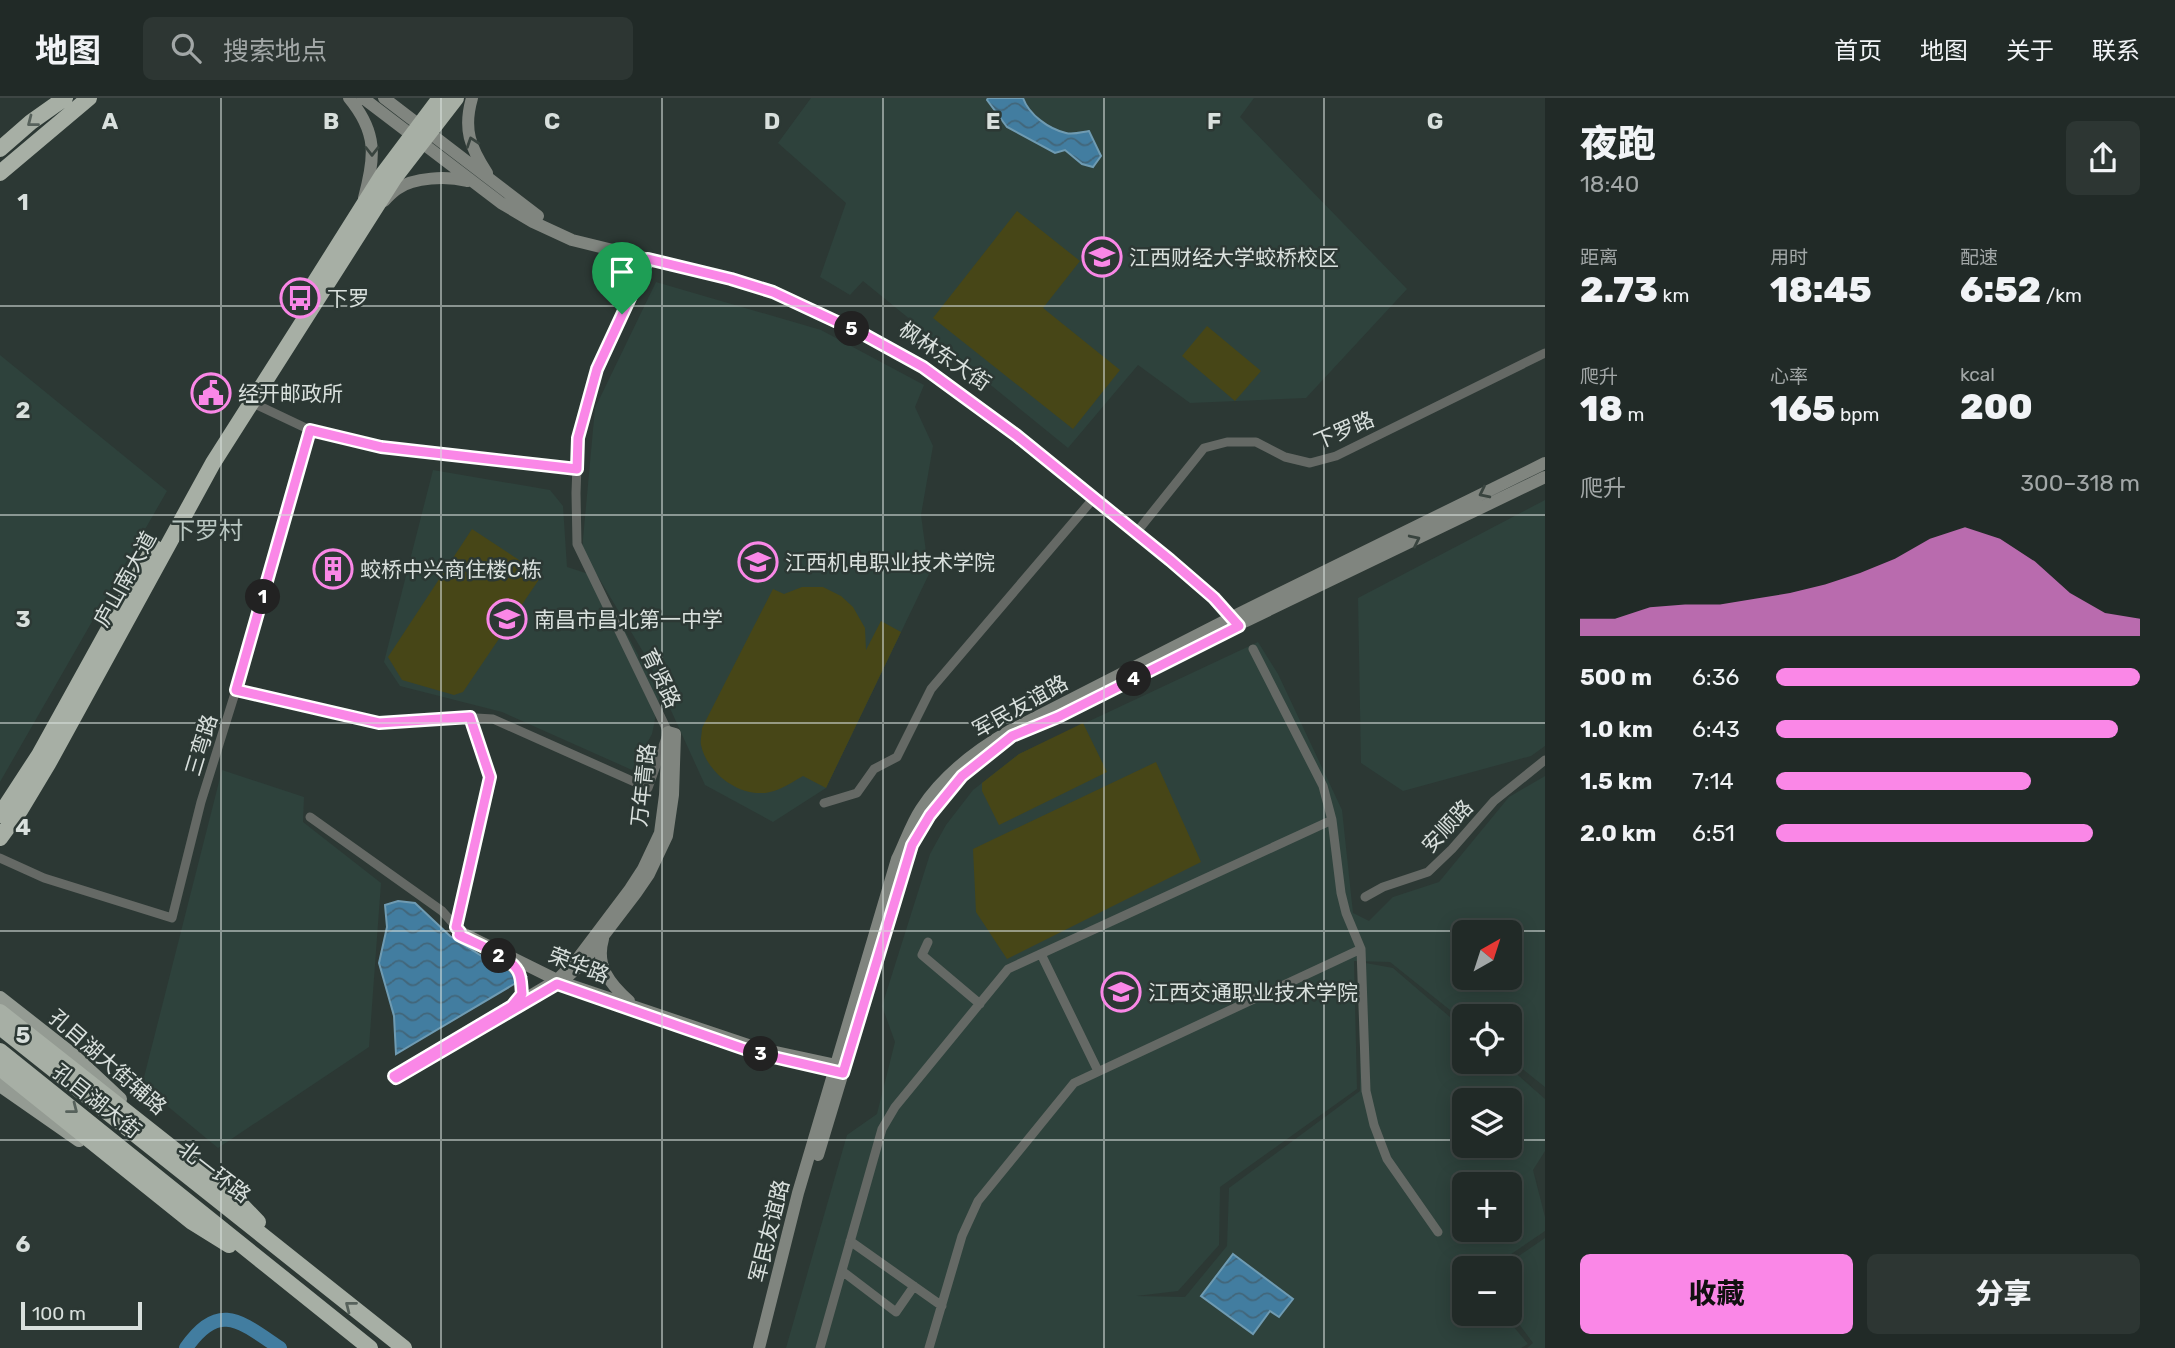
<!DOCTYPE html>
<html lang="zh">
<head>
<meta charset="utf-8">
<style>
	body { margin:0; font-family:Rubik,"Noto Sans SC",sans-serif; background:#2d3633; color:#f1f3f6; height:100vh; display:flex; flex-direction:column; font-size:26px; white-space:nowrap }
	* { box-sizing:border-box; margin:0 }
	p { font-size:23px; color:#a2a7a7 }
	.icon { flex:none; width:38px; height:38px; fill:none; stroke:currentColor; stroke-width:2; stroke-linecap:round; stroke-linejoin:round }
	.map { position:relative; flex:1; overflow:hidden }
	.drawer { display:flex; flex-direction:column; background:#212a27; width:630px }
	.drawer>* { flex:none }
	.needle { width:46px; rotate:39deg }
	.fabs { position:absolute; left:1452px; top:822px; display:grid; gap:14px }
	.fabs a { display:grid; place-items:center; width:70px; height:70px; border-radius:10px; background:#212a27; box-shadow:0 4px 18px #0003,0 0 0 2px #3e4644; font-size:35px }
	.scale { position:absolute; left:21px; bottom:18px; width:121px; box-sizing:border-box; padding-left:7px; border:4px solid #d9e0dd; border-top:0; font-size:19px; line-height:24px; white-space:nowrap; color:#d9e0dd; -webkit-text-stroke:5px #2c3834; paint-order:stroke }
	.pin { position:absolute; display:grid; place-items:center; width:60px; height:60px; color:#fff; margin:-72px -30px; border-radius:50% 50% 50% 0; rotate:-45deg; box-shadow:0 0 7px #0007 }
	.pin .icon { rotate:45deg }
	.km { position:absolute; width:35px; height:35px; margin:-18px; border-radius:50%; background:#222; color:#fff; font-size:19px; line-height:35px; text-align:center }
	.round { display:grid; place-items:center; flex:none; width:74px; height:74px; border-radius:10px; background:#2d3633 }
	.summary { display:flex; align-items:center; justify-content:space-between; height:119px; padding:0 35px }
	h1 { font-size:38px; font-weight:800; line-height:52px }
	.figures { display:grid; grid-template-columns:repeat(3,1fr); gap:10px; height:119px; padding:7px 35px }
	.figures div { display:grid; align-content:center }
	.figures b { font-size:35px; font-weight:800 }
	.figures small { font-size:19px; font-weight:400 }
	.figures p { font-size:19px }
	.chart { height:196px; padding:14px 35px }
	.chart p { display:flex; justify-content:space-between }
	.chart svg { width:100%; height:126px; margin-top:7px; fill:#fa87e7; opacity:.7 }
	.action { display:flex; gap:14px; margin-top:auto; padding:14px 35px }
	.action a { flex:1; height:80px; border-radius:10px; background:#fa87e7; color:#111; font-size:28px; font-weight:800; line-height:80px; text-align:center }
	.action a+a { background:#2d3633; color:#f1f3f6 }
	ul { padding:0 35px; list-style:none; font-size:23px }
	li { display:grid; grid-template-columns:112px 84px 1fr; align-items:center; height:52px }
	li i { height:18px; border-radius:9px; background:#fa87e7 }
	header { display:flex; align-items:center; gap:42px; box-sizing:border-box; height:98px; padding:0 35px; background:#212a27; border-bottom:2px solid #3e4644 }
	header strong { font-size:33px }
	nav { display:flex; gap:38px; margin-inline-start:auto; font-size:24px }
	.search { width:490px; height:63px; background:#2d3633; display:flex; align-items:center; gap:18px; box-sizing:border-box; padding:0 24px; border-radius:10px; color:#a2a7a7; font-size:26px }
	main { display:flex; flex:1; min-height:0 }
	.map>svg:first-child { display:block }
</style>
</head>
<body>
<header>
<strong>地图</strong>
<div class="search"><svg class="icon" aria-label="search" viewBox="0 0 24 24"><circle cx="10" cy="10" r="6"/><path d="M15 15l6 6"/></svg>搜索地点</div>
<nav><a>首页</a><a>地图</a><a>关于</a><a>联系</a></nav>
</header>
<main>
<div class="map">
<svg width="1545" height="1250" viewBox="0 0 1545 1250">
	<defs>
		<pattern id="water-waves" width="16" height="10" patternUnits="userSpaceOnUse" patternTransform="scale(1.75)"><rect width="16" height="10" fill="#427da0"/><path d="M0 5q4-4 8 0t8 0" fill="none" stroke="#42667a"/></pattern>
	</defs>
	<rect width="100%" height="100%" fill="#2c3834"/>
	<path fill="#2e423c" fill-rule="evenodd" d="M 811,0 L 1254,0 L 1240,19 L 1407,191 L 1306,300 L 1190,305 L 1138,267 L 1068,350 L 863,183 L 850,197 L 820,179 L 846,105 L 778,45 Z
		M 656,184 L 821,232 L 924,287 L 915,309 L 933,348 L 921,417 L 929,476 L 826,690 L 773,724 L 705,687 L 648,562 L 582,452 L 595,310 Z
		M 0,257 L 167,393 L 0,684 Z
		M 433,372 L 550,392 L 563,408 L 567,469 L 595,478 L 660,597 L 652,636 L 632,672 L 502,614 L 400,588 L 384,564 Z
		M 1545,402 L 1545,648 L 1531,658 L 1403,693 L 1361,665 L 1358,500 Z
		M 1258,544 L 1278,576 L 1342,712 L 1353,815 L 1369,823 L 1393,799 L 1439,784 L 1509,699 L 1545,678 L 1545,989 L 1510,961 L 1510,919 L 1465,919 L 1465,924 L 1390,864 L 1354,863 L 1357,991 L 1220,1089 L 1219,1147 L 1178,1193 L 1136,1198 L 1185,1199 L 1227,1148 L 1229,1090 L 1360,993 L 1360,864 L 1393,870 L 1465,932 L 1465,964 L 1503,964 L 1545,1001 L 1545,1053 L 1533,1072 L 1545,1119 L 1545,1133 L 1489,1171 L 1465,1171 L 1465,1216 L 1503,1216 L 1528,1246 L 1521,1250 L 786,1250 L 847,1037 L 877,1016 L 895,944 L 882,908 L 930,756 L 946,727 L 973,692 L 1019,656 ZM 1465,835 L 1510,835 L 1510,880 L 1465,880 ZM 1465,1003 L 1510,1003 L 1510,1048 L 1465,1048 ZM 1465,1087 L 1510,1087 L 1510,1132 L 1465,1132 Z
		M 222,672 L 304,699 L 303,724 L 381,785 L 369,949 L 218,1050 L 142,987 Z
		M 1545,1140 L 1545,1250 L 1527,1250 L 1533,1245 L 1510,1214 L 1510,1171 L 1500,1171 Z"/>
	<path fill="#474617" d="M 1017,113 L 1080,163 L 1043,210 L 1120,272 L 1073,331 L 933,220 Z
		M 1207,228 L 1261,273 L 1235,303 L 1182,258 Z
		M 472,431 L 542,477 L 463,594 L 454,597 L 402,582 L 388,559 Z
		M 802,489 L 823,489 L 841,498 L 853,509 L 865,530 L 866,552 L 881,523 L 901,534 L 826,690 L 803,678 C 794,683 784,690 774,693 C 743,703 707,676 701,647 C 700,642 702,636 702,630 L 773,491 L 784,496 Z
		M 1083,625 L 1107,674 L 999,727 L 982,693 L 982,685 L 1019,656 Z
		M 1156,664 L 1201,764 L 1007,861 L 976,814 L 973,751 Z"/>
	<path fill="url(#water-waves)" stroke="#6f9bb2" stroke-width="2" d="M 988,0 L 1023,0 C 1029,17 1049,31 1066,35 C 1073,37 1082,34 1089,33 L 1101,58 L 1093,69 L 1082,66 L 1065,52 L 1055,55 L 1007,29 L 987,2 Z
		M 398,803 L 415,805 L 450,838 L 493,865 L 526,879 L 396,956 L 394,918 L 379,865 L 387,829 L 385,807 Z
		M 1233,1156 L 1293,1201 L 1279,1219 L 1270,1213 L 1253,1236 L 1201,1198 Z"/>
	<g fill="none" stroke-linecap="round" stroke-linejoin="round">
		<path stroke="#427da0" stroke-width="14" d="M 186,1250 C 219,1202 241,1224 280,1250"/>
		<path stroke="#656965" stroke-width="9" d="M 310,332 L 381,349 L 577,371
			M 1140,430 L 1204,350 L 1227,344 L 1256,344 L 1285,359 L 1310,365 L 1336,358 L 1545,255
			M 1253,551 L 1323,688 L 1332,722 L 1341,795 L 1346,815 L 1361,851 L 1366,993 L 1374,1027 L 1387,1061 L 1438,1134
			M 236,592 L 379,625 L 459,619 L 493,621 L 648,690 L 668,634 L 577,446 L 576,395 L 578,340 L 597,271 L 648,161
			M 824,705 L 857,695 L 874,671 L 897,659 L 931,591 L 1093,401
			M 310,719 L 442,813 L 459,832
			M 0,760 L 44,780 L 172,820 L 201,704 L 236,592 L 310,332 L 251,304
			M 1365,799 L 1383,789 L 1428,774 L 1452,751 L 1494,703 L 1545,662
			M 456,829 L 490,679 L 470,619
			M 928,844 L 922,857 L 980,906
			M 1041,856 L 1098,973
			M 850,1143 L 942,1208
			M 842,1173 L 896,1214 L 914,1188
			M 820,1250 L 882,1031 L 895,1009 L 1008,871 L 1332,722
			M 929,1250 L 962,1138 L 978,1103 L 1074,985 L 1361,851"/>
		<path stroke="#80857f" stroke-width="12" d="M 349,0 C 378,35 375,59 364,100
			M 363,0 L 501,105 L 533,124 L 572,142 L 731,181 L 773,194 L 865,237 L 923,269 L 1016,337 L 1170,462 L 1214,500 L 1236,525
			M 384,0 L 538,118
			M 472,0 C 463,31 470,49 487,75
			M 384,103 C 388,99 392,94 397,91 C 414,79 447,78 467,83
			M 1027,632 L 1058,619 L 1246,523 L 1545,379
			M 668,634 L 675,636 L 673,697 L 667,738 L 649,776 L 636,795 L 581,867 L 561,884 L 396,980 L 394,978 L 557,882 L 575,864 L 630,791 L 643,771 L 660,735 L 665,697 Z
			M 459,837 L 460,834 L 561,884 L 757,950 L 841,968
			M 603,841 C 595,868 610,886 629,903
			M 504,860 C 519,874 521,876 522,896 L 514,906
			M 818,1057 L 912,746 L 930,717 L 962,678 L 1008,641
			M 759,1250 L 798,1095 L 897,761 C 905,745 911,726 921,711 C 943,677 976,652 1011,632 L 1240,515 L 1545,365"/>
		<path stroke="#949b93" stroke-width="14" d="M 0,900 L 74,958 L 120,1001
			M 0,987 L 79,1042"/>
		<path stroke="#a7afa5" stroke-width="16" d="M 0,51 L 31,24 L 65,0
			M 0,75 L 89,0
			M 303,203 L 383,76 L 440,0
			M 0,717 L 39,657 L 154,449
			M 0,740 L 21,711 L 48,666 L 213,365 L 395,79 L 456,0
			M 0,914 L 233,1098 L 258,1124
			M 0,929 L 404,1250
			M 0,953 L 370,1250
			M 0,970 L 192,1124 L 229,1147"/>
	</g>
	<defs><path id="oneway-chevron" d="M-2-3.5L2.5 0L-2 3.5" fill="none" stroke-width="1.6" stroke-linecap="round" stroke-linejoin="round" transform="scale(1.75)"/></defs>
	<g stroke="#57625c">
		<use href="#oneway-chevron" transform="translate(32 24) rotate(142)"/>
		<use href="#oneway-chevron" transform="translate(73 1011) rotate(38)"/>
		<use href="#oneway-chevron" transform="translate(350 1208) rotate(-142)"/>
	</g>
	<g stroke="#39443f">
		<use href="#oneway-chevron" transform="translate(472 44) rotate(-109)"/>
		<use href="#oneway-chevron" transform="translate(372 53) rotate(90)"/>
		<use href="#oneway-chevron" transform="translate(1484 395) rotate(154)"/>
		<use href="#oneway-chevron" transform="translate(1415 442) rotate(-26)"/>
	</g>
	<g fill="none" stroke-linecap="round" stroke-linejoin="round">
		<g stroke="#fff" stroke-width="14">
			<path id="route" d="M 648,161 L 731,181 L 773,194 L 865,237 L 923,269 L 1016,337 L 1170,462 L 1214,500 L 1239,528 L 1058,619 L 1012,638 L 962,678 L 930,717 L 912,747 L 843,975 L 756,955 L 557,886 L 396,980 L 394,978 L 512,908 L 522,896 C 521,889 522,880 518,873 C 510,858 474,845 459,837 L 460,834 L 456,829 L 490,679 L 470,619 L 379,625 L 236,592 L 310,332 L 381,349 L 577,371 L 578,340 L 597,271 Z"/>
		</g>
		<use href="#route" stroke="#fa87e7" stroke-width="9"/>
	</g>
	<path fill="none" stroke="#d9e0dd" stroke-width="2" stroke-opacity="0.55" d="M 221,0 L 221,1250M 441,0 L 441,1250M 662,0 L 662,1250M 883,0 L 883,1250M 1104,0 L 1104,1250M 1324,0 L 1324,1250M 0,208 L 1545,208M 0,417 L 1545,417M 0,625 L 1545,625M 0,833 L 1545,833M 0,1042 L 1465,1042M 1510,1042 L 1545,1042"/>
	<defs>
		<g id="university-ring" transform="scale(2.0125)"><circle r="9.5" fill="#2c3834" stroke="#fa87e7" stroke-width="1.5"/><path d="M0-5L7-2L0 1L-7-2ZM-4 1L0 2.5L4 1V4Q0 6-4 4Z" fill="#fa87e7"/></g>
		<g id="bus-ring" transform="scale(2.0125)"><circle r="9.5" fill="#2c3834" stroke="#fa87e7" stroke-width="1.5"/><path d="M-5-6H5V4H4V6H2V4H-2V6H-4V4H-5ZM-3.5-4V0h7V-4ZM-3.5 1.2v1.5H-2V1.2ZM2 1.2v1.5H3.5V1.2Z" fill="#fa87e7"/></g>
		<g id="civic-ring" transform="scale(2.0125)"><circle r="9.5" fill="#2c3834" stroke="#fa87e7" stroke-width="1.5"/><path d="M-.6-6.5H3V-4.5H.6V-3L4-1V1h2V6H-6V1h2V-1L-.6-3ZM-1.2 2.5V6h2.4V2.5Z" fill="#fa87e7"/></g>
		<g id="building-ring" transform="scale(2.0125)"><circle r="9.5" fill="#2c3834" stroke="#fa87e7" stroke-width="1.5"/><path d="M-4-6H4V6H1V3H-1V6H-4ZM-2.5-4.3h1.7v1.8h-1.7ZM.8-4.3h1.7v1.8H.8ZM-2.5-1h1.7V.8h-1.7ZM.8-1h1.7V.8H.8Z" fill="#fa87e7"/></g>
		<g id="school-ring" transform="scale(2.0125)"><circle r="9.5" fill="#2c3834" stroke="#fa87e7" stroke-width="1.5"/><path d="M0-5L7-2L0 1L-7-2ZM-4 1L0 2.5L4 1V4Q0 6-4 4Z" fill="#fa87e7"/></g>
	</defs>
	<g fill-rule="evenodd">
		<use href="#university-ring" x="1102" y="159"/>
		<use href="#bus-ring" x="300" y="200"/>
		<use href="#civic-ring" x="211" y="295"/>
		<use href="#university-ring" x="758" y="464"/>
		<use href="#building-ring" x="333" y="471"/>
		<use href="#school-ring" x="507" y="521"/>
		<use href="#university-ring" x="1121" y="894"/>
	</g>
	<g text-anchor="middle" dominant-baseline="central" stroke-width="5" stroke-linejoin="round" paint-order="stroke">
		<g font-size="21" fill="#d9e0dd" stroke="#2c3834" text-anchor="start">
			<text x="1129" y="159">江西财经大学蛟桥校区</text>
			<text x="327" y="200">下罗</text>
			<text x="238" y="295">经开邮政所</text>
			<text x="785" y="464">江西机电职业技术学院</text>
			<text x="360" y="471">蛟桥中兴商住楼C栋</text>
			<text x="534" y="521">南昌市昌北第一中学</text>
			<text x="1148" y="894">江西交通职业技术学院</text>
		</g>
		<g font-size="21" fill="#d9e0dd" stroke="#2c3834">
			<text transform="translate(945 258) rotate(34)">枫林东大街</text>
			<text transform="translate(1344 332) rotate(-23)">下罗路</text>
			<text transform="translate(125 481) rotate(-61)">庐山南大道</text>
			<text transform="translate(661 580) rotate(64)">育贤路</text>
			<text transform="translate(1020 608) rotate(-29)">军民友谊路</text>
			<text transform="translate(201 647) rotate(-73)">三弯路</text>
			<text transform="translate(643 687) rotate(-84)">万年青路</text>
			<text transform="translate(1447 728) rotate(-47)">安顺路</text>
			<text transform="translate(579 867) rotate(21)">荣华路</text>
			<text transform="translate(108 964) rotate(41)">孔目湖大街辅路</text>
			<text transform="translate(97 1003) rotate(38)">孔目湖大街</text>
			<text transform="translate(215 1074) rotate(38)">北一环路</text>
			<text transform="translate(769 1133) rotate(-76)">军民友谊路</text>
		</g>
		<g font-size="24" fill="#b8c6c1" stroke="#2c3834">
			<text x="207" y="433">下罗村</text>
		</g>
	</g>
	<g font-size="23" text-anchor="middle" font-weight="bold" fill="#d9e0dd" stroke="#2c3834" stroke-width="5" stroke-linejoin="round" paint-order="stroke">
		<text x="110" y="31">A</text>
		<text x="331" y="31">B</text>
		<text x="552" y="31">C</text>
		<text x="772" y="31">D</text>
		<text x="993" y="31">E</text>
		<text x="1214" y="31">F</text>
		<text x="1435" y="31">G</text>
		<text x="23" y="112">1</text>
		<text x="23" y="320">2</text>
		<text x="23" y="529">3</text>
		<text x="23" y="737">4</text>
		<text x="23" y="945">5</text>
		<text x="23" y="1154">6</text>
	</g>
</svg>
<div class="fabs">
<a><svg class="needle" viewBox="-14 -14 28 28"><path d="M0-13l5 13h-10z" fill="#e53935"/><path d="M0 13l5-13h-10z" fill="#a2a7a7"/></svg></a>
<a><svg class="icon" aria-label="locate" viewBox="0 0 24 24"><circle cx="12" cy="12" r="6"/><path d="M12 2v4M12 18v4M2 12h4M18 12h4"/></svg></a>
<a><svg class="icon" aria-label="layers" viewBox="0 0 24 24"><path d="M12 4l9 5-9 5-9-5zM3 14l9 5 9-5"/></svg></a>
<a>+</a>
<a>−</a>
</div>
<div class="scale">100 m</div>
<div class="pin" style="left:622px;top:216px;background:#1e9e55"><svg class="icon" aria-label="arrive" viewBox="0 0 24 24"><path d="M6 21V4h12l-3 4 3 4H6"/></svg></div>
<b class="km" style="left:263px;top:499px">1</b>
<b class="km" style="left:499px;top:858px">2</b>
<b class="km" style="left:761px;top:956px">3</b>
<b class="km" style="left:1134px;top:581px">4</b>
<b class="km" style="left:852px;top:231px">5</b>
</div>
<section class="drawer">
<div class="summary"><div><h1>夜跑</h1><p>18:40</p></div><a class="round"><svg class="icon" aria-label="share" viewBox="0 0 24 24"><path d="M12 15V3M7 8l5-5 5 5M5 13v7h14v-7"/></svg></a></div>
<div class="figures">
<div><p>距离</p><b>2.73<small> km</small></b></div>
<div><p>用时</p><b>18:45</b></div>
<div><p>配速</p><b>6:52<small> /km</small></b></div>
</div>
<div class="figures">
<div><p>爬升</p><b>18<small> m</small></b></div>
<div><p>心率</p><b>165<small> bpm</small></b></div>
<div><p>kcal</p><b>200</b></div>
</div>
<div class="chart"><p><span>爬升</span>300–318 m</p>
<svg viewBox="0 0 160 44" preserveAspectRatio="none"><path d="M0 44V38L10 38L20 34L30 33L40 33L50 31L60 29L70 26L80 22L90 17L100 10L110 6L120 10L130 18L140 29L150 36L160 38V44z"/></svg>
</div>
<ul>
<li><b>500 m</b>6:36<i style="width:100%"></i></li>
<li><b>1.0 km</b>6:43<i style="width:94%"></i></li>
<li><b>1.5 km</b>7:14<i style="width:70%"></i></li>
<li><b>2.0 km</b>6:51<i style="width:87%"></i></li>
</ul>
<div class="action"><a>收藏</a><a>分享</a></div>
</section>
</main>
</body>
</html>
